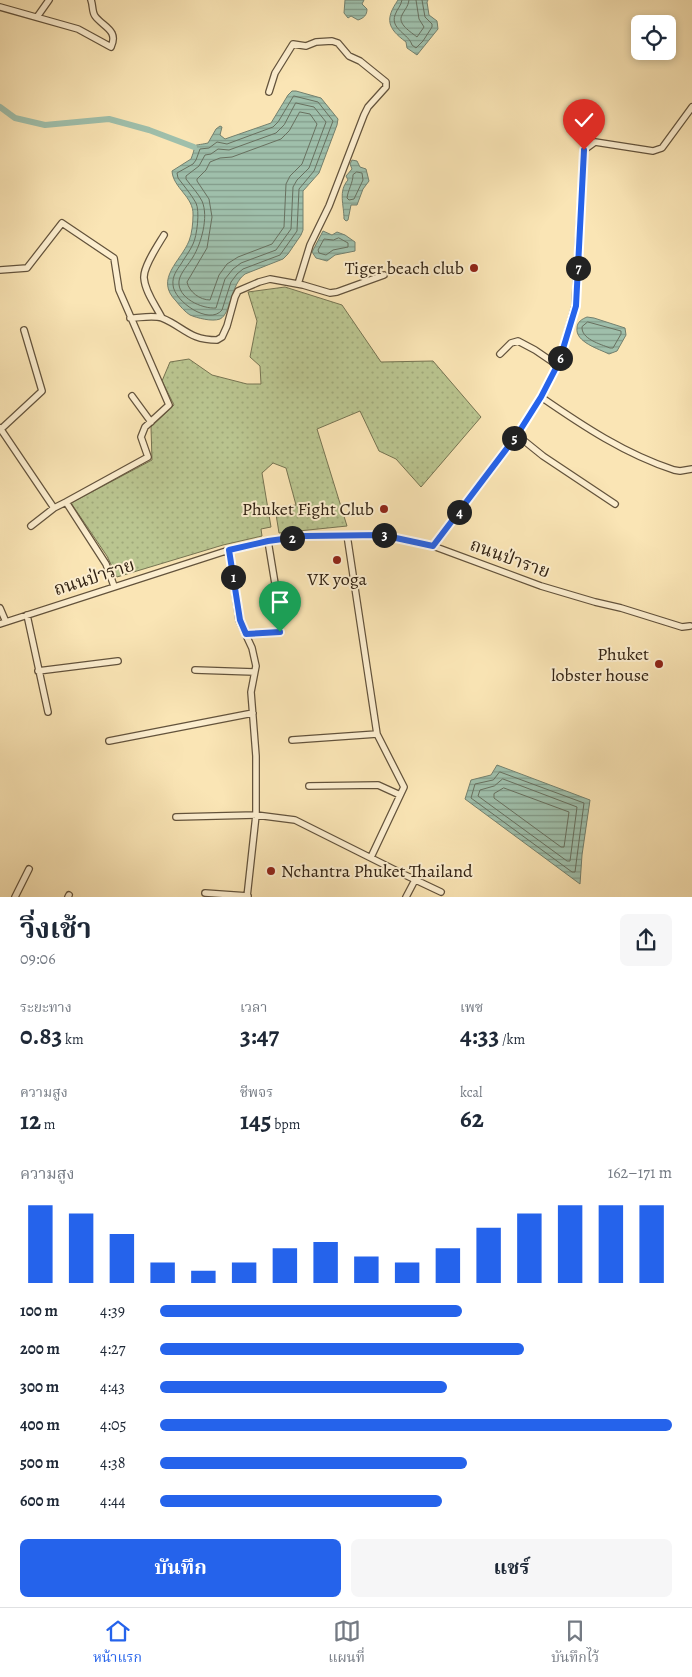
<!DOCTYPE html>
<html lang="th">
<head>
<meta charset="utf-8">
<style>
	body { margin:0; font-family:Alegreya,"Noto Serif Thai",serif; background:#f6f6f7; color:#1f2937; height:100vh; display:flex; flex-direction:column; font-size:19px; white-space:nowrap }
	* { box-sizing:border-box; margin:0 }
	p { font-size:16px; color:#747a83 }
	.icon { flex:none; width:28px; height:28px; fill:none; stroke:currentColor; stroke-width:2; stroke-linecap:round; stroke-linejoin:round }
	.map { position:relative; height:897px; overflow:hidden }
	.details { display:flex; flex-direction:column; background:#fff; flex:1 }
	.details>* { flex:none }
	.buttons { position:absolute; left:631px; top:15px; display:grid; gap:10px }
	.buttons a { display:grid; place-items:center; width:45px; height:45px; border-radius:8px; background:#fff; box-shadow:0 2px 8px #0003; font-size:25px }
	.pin { position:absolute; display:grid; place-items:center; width:42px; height:42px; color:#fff; margin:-51px -21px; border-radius:50% 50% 50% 0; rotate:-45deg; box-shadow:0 0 5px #0007 }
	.pin .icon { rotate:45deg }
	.km { position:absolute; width:25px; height:25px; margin:-12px; border-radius:50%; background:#222; color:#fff; font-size:14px; line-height:25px; text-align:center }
	.round { display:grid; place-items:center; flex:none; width:52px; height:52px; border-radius:8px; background:#f6f6f7 }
	.head { display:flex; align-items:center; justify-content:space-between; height:85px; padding:0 20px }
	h1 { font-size:28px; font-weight:700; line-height:38px }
	.figures { display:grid; grid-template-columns:repeat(3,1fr); gap:8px; height:85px; padding:5px 20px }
	.figures div { display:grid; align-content:center }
	.figures b { font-size:25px; font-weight:700 }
	.figures small { font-size:14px; font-weight:400 }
	.figures p { font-size:14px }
	.chart { height:140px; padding:10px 20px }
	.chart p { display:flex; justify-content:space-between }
	.chart svg { width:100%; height:90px; margin-top:5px; stroke:#2563eb; stroke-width:6 }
	.button { display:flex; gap:10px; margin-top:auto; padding:10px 20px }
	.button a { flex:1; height:58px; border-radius:8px; background:#2563eb; color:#fff; font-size:20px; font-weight:700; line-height:58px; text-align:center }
	.button a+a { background:#f6f6f7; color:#1f2937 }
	ul { padding:0 20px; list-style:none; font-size:16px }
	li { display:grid; grid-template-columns:80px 60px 1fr; align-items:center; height:38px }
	li i { height:12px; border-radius:6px; background:#2563eb }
	.dock { display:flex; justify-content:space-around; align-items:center; height:70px; border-top:1px solid #e0e1e3; background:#fff; font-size:14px; color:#747a83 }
	.dock a { display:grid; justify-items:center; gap:2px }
	.dock .on { color:#2563eb }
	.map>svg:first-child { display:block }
</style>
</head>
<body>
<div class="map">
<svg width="692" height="897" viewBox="0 0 692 897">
	<defs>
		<pattern id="park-dots" width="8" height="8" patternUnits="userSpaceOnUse" patternTransform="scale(1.25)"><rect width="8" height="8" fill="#bac590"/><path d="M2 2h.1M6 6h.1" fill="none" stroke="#a0a97b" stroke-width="1.8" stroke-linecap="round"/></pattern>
		<pattern id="water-rules" width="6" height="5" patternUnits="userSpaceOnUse" patternTransform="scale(1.25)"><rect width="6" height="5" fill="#9fbfab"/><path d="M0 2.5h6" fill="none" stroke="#829b8a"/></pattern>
	</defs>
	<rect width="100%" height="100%" fill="#fae5b5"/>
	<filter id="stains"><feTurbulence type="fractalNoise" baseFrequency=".004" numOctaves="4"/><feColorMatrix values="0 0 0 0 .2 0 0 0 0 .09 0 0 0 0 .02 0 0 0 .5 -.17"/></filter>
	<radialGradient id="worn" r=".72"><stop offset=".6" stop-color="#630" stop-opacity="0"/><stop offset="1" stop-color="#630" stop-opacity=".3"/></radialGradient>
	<path fill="url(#park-dots)" stroke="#767452" d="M 285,287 L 342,305 L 381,362 L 433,361 L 481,417 L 421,487 L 396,459 L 379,451 L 360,411 L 317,429 L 347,526 L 279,533 L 275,508 L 296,505 L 286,468 L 273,463 L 262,473 L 271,527 L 261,529 L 262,536 L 223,545 L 117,577 L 107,556 L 71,503 L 152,460 L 151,427 L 174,405 L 162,381 L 170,362 L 189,359 L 212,375 L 247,384 L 261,384 L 260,366 L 250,357 L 257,321 L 248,292 Z"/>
	<path fill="url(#water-rules)" stroke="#73806e" d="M 345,0 L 364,0 L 362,4 L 367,9 C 367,15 364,18 358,20 L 351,16 L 348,18 L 344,13 Z
		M 398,0 L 428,0 L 427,2 L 429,15 L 437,21 L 438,29 L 417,55 L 407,48 L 406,42 C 387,28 385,19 398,0 Z
		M 292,91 L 296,91 L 321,98 L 338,119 L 337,125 L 319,173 L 303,191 L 303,230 L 301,235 L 288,254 L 283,259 L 245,274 C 230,285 231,314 220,319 C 212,322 197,318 190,315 C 185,312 180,306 176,301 C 154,279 181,261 189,241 C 192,234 193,222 193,215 C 194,197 173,188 172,171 L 191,159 C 198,141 190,147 208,143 L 216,129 L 220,126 L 222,127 L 220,135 L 225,139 L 271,123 L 288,95 Z
		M 352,160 L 357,161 L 360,167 L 366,169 L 369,181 L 363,189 L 357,205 L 351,205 L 348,220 L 346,221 L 344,219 C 344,205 338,191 348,180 L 346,176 L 352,169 L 350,164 Z
		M 323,231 L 332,235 L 337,232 L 345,235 L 355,242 L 355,251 L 335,255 L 327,261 L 316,258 L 312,252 Z
		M 587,317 L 594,318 L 625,328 L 626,335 L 617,351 L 609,354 C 599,349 575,342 577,328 C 577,322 582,319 587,317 Z
		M 497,765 L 590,800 L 582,855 L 580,884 L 465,799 L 471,780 L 491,775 Z"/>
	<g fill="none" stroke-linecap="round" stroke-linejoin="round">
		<path stroke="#68705f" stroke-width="1" d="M 402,0 C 401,6 397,9 395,15 C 390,29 409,34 412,45 L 416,48 L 423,41 L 432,27 L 432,24 L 425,17 L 422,0
			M 409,0 C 408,7 405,9 402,15 C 397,24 411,32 417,37 L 424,27 L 419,19 L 416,0
			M 294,96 L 318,102 L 333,121 L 314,171 L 299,189 L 297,231 L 280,255 L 243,269 L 237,274 L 231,282 L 222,310 C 209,326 174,301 173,285 C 172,276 177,270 181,264 C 185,257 190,251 193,244 C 197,236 200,211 196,203 C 191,194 184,186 178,178 L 177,173 L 193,164 L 196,160 L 200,149 L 209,148 L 217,142 L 227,144 L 273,127 L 278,122 Z
			M 296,103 L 314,107 L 326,122 L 309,168 L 297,180 L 293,187 L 291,229 L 276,250 L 241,263 L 233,269 L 225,279 L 216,308 C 202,309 177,298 179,281 C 180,273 189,264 193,257 C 201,244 209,217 202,201 C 198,193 191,186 186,179 L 186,176 L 199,166 L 205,155 L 211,154 L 218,149 L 229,150 L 276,133 L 284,125 Z
			M 300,112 L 310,114 L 317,124 L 302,164 L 290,176 L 286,184 L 284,227 L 272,244 L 238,257 L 227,264 L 219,275 L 210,300 C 200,300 189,292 187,282 L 207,248 L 212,217 L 209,199 L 197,181 L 197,179 L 206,170 L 210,162 L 220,158 L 232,157 L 281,139 L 289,131 Z
			M 357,172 L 362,173 L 363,180 L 354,199 L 349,200 L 347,198 C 348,190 353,183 353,175 Z
			M 339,238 L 348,243 L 348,247 L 333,250 L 326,255 L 319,253 L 318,250 L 324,239 L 333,240 Z
			M 588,322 L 621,331 L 621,334 L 613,348 L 610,348 C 600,344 581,339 582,327 Z
			M 500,772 L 584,803 L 575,872 L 572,872 L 471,798 L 475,784 L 493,780 Z
			M 503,779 L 577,807 L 570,861 L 567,861 L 478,796 L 480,790 L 494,786 Z
			M 504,788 L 569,812 L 564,847 L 561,847 L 494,798 L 494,794 Z"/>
		<path stroke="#9fbfab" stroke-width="6" d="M 0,107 L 15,118 L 45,125 L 109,119 L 149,130 L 194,147"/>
		<g stroke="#63533c" stroke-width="8">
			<path id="minor" d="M 0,7 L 78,29 L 111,47 C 119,30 103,27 95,16 C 92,12 93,5 91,0
				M 37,17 L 49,0
				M 269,92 L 275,73 L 293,44 L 306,46 L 316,42 L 332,41 L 338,43 L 349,56 L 360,61 L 386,82 L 386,87 L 368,107 L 364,115 L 329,206 L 310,245 L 298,284
				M 0,270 L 27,268 L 62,223 L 114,258 L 119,290 L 169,405 L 145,427 L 141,437 L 148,457 L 66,502 L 54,508 L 31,526
				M 130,318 C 139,318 153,315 162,318 C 184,327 189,340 217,340 L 222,337 L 227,326 L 235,297 L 238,291 L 259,282 L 270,279 L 303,285 L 330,293 L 337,292 L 384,275
				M 162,318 C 156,306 145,292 144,278 C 143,267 158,245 164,235
				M 500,354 L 511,343 L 518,341 L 535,350 L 557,365
				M 132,396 L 151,422
				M 541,397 C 583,426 625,454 674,470 L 680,471 L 692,469
				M 0,428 L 54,508
				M 0,430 L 42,391 L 24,330
				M 517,435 L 543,456 L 615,504
				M 66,502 L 106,564 L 114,586
				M 347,535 L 377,734 L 404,787 L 372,855
				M 268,541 L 280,614
				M 433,546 L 517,435 L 541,397 L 559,362 L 575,306 L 584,150 L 595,142 L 653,151 L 662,148 L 692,107
				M 229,550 L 239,620 L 252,648 L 256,666 L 251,692 L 256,756 L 256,815 L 247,897
				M 0,608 L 6,622
				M 27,615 L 48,712
				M 0,624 L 229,550 L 268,541 L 305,536 L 381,535 L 433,546 L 541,586 L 595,602 L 621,608 L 682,627 L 690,626
				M 246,634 L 280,632
				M 195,670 L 254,672
				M 38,671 L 118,661
				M 292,740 L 377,734
				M 109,741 L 253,713
				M 309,786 L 378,785 L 400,795
				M 176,817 L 256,815 L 295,820 L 403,874 L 441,892
				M 205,893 L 248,896
				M 15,897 L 29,869
				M 68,897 L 69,895
				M 406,897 L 415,880"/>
		</g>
		<use href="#minor" stroke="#fceecf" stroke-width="5.5"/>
	</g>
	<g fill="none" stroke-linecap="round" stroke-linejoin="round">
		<g stroke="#fff" stroke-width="10">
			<path id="route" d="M 280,632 L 246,634 L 240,620 L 229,550 L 268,541 L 305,536 L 382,535 L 433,546 L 517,435 L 541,397 L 559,362 L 576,306 L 584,150"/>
		</g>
		<use href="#route" stroke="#2563eb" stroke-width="6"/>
	</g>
	<g fill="#8f2418" stroke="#fceecf" stroke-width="2">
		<circle cx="474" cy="268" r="5"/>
		<circle cx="384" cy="509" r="5"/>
		<circle cx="337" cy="560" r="5"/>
		<circle cx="659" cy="664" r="5"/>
		<circle cx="271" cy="871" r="5"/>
	</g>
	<g text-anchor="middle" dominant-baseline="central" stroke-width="4" stroke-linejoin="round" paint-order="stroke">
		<g font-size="18" fill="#312213" stroke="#fceecf" text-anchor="end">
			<text x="464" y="268">Tiger beach club</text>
			<text x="374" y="509">Phuket Fight Club</text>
			<text x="337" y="579" text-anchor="middle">VK yoga</text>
			<text x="649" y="654">Phuket<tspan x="649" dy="21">lobster house</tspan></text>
			<text x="281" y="871" text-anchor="start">Nchantra Phuket Thailand</text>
		</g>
		<g font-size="18" fill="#312213" stroke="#fceecf">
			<text transform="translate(510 558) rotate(20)">ถนนป่าราย</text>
			<text transform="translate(94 577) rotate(-18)">ถนนป่าราย</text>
		</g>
	</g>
	<rect width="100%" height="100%" filter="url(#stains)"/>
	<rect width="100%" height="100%" fill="url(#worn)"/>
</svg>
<div class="buttons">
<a><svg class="icon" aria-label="locate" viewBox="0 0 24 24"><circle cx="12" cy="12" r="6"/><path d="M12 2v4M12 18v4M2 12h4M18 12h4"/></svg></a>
</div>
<div class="pin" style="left:280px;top:632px;background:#1e9e55"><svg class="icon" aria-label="arrive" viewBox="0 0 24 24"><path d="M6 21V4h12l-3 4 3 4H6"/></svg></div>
<div class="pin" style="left:584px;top:150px;background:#d93025"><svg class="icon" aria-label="check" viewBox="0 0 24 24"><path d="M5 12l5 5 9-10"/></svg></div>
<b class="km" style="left:233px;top:577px">1</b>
<b class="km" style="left:292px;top:538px">2</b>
<b class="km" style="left:384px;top:535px">3</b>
<b class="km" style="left:459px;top:512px">4</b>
<b class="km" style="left:514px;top:438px">5</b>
<b class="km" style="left:560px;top:358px">6</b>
<b class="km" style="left:578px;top:268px">7</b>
</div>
<section class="details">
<div class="head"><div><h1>วิ่งเช้า</h1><p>09:06</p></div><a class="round"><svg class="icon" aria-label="share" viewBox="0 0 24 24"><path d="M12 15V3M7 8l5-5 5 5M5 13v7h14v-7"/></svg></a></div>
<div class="figures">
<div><p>ระยะทาง</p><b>0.83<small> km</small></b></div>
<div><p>เวลา</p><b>3:47</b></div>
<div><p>เพซ</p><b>4:33<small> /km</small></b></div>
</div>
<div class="figures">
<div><p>ความสูง</p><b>12<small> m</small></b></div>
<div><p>ชีพจร</p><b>145<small> bpm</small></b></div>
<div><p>kcal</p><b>62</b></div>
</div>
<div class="chart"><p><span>ความสูง</span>162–171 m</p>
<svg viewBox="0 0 160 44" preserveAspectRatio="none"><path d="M5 44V6M15 44V10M25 44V20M35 44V34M45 44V38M55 44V34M65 44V27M75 44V24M85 44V31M95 44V34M105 44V27M115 44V17M125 44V10M135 44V6M145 44V6M155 44V6"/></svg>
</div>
<ul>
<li><b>100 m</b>4:39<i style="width:59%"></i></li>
<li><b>200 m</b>4:27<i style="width:71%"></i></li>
<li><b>300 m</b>4:43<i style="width:56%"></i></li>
<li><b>400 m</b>4:05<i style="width:100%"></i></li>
<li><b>500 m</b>4:38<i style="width:60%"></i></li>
<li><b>600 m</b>4:44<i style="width:55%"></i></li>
</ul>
<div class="button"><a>บันทึก</a><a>แชร์</a></div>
</section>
<nav class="dock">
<a class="on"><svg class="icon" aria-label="home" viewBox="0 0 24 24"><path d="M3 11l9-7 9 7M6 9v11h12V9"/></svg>หน้าแรก</a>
<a><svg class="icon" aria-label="map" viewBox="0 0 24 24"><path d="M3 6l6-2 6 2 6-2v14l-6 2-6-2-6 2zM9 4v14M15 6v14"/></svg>แผนที่</a>
<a><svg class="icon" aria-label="saved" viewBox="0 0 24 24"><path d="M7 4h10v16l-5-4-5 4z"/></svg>บันทึกไว้</a>
</nav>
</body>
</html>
